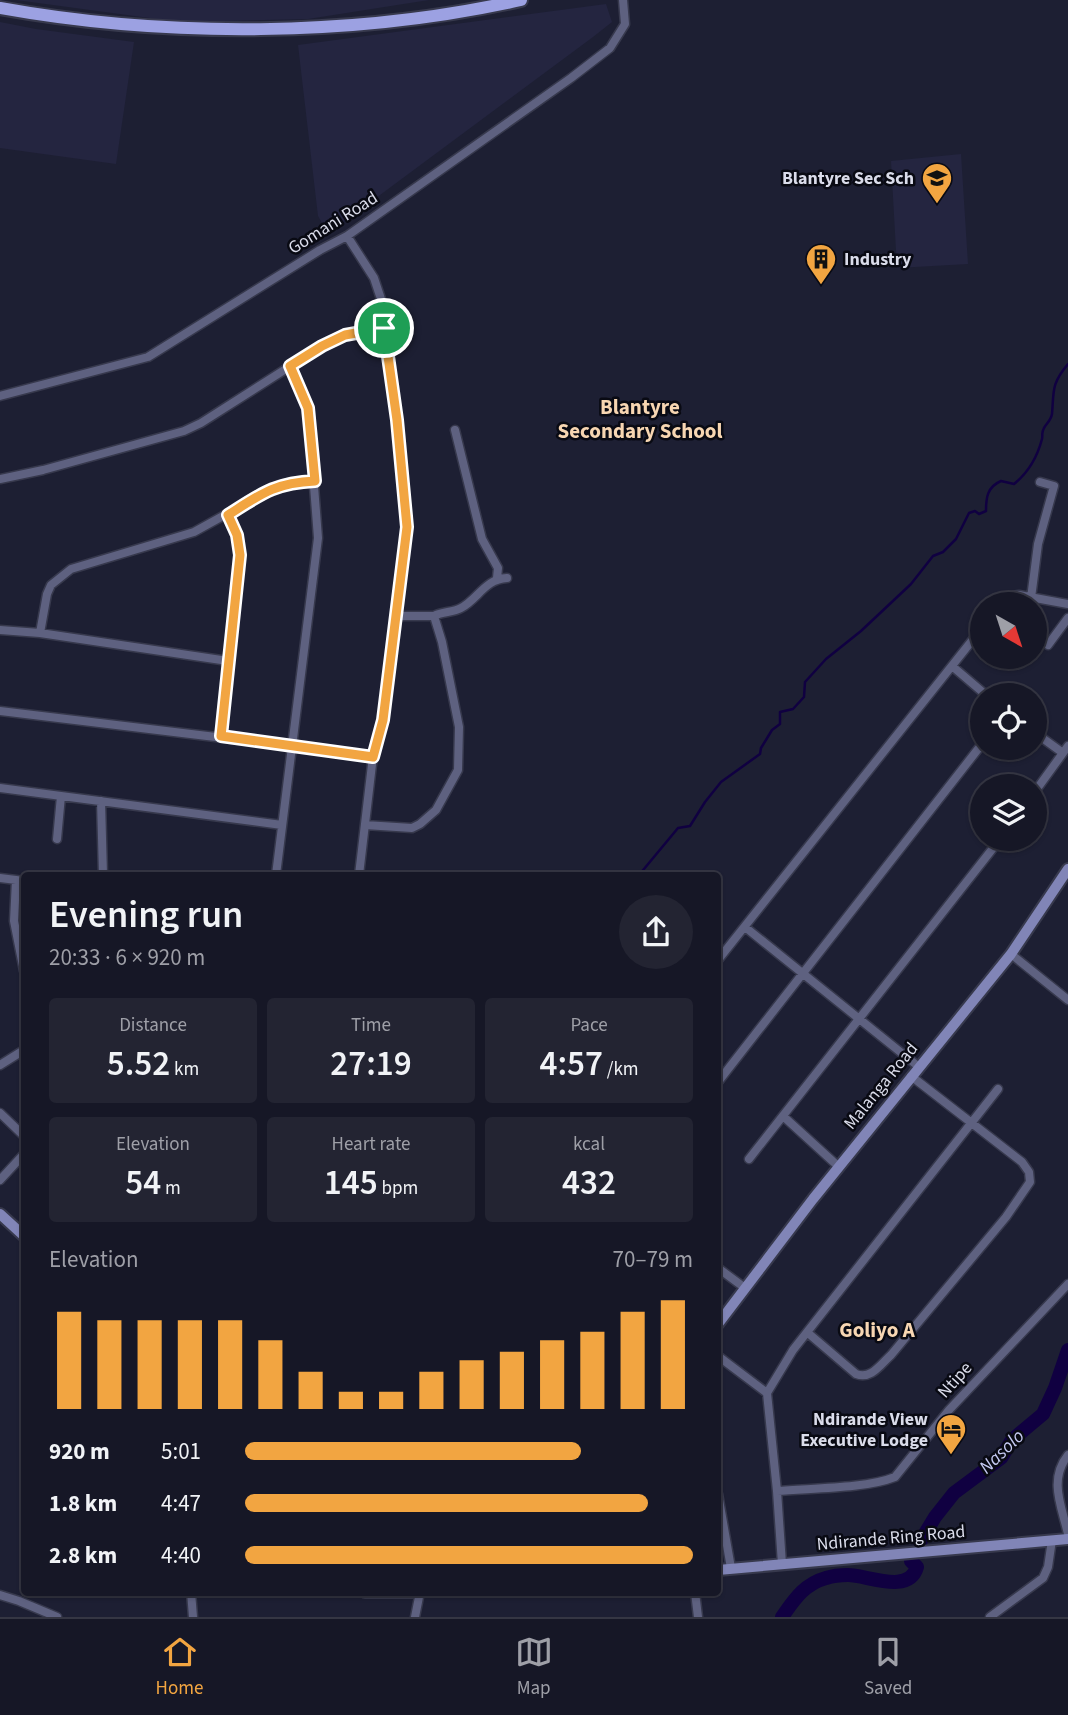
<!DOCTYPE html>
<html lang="en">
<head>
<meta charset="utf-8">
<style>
	body { margin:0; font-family:"Source Sans 3",sans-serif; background:#232432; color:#f1f3f6; height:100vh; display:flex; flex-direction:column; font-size:26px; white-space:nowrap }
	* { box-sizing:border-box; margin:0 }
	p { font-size:23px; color:#9e9fa7 }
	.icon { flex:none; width:38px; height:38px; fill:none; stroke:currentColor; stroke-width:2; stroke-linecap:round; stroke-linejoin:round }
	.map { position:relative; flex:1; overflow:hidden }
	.details { position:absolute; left:21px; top:872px; width:700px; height:724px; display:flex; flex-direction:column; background:#161726; border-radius:7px; box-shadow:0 2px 5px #0004,0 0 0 2px #353643 }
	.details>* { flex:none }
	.needle { width:46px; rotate:141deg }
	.fabs { position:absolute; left:970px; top:592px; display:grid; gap:14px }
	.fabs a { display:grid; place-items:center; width:77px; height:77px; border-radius:50%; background:#161726; box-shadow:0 2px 5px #0004,0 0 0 2px #353643; font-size:35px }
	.pin { position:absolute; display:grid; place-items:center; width:60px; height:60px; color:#fff; margin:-30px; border:4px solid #fff; border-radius:50%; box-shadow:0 2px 7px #0007 }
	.round { display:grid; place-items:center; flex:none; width:74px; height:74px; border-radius:37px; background:#232432 }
	.headline { display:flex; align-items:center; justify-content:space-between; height:119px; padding:0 28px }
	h1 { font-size:38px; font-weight:600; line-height:52px }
	.metrics { display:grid; grid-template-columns:repeat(3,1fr); gap:10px; height:119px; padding:7px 28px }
	.metrics div { display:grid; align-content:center; border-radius:7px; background:#232432; text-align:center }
	.metrics b { font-size:35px; font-weight:600 }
	.metrics small { font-size:19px; font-weight:400 }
	.metrics p { font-size:19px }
	.chart { height:196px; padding:14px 28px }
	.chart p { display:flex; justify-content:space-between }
	.chart svg { width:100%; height:126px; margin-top:7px; stroke:#f2a541; stroke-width:6 }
	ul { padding:0 28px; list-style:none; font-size:23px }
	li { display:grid; grid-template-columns:112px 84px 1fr; align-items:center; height:52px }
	li i { height:18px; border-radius:9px; background:#f2a541 }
	.tab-bar { display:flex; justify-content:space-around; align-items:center; height:98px; border-top:2px solid #353643; background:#161726; font-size:19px; color:#9e9fa7 }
	.tab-bar a { display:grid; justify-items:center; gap:4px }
	.tab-bar .active { color:#f2a541 }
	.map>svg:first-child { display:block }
</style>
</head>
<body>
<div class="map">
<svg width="1068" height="1617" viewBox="0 0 1068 1617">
	<rect width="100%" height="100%" fill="#1d1f33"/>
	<path fill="#242540" d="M 16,0 L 429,0 L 308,19 L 179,22 Z
		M 606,4 L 612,22 L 593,37 L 345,221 L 339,223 L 322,223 L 318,216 L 298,45 Z
		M 0,22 L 36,29 L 134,42 L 116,164 L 0,148 Z
		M 961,154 L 968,264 L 897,268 L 891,161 Z"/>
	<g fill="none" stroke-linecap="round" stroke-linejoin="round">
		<path stroke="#100041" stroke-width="2.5" d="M 639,875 L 678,828 L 690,826 L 705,802 L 721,782 L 760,754 L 761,748 L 772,730 L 780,724 L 780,712 L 793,709 L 804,697 L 805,682 L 826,659 L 861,631 L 911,584 L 933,556 L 943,552 L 956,539 L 969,513 L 975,511 L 979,514 L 986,511 C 986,498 987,487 1001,481 L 1014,484 C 1029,472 1037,458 1042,439 C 1043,433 1041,434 1044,428 C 1047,423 1051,420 1052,414 C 1054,391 1051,384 1068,364
			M 919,1544 L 920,1542"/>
		<path stroke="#100041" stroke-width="14" d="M 920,1542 L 935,1517 L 954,1493 L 1001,1458 L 1012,1440 L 1043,1414 L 1055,1388 L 1068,1350
			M 782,1617 C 794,1600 804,1584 826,1578 C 832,1576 841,1575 848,1575 C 867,1575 909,1595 917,1567 L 911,1561"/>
		<g stroke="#37394d" stroke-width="11">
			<path id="street" d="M 347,236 L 374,278 L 381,299 L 397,420 L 407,527 L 383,720 L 373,756 L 359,875
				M 0,396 L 148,357 L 320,250 L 347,236 L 571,78 L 610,48 L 625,24 L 623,0
				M 455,430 L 482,539 L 498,568 L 497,578
				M 0,479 L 43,470 L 184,431 L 201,423 L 322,346 L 346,335 L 384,329
				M 1031,598 L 1038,544 L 1054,486 L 1040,482
				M 1000,604 L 1005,597 L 1019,595 L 1068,604
				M 434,616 C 443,611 452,613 461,608 C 478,599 485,579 507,578
				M 0,630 L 40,633 L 228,661
				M 40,633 L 47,594 L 51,585 L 71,569 L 194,532 L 279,485 L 315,481
				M 1048,645 L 1068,618
				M 952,666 L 986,695
				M 0,711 L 373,756
				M 1034,732 L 1063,753
				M 221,736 L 240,555 L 237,535 L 228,515
				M 0,788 L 282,825
				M 1034,793 L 1068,746
				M 101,801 L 103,875
				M 365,825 L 412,828 L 420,824 L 436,810 L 458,770 L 459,727 L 442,642 L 434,616 L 397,616
				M 57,839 L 61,796
				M 276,875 L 318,538 L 308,408 L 290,366
				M 0,878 L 24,881
				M 16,880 L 14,921 L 24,971
				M 745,927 L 919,1067
				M 1011,954 L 1068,1000
				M 718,960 L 982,628
				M 0,1065 L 24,1050
				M 718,1082 L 982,744
				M 0,1113 L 24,1136
				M 783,1116 L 839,1167
				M 749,1159 L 1001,838
				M 0,1180 L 24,1154
				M 718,1268 L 745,1288
				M 808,1333 L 856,1374 C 871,1380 880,1365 891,1355 L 1006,1217 L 1030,1182 L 1029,1172 L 1022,1162 L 911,1076
				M 718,1356 L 767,1393
				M 1068,1455 C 1048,1480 1062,1507 1068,1534
				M 777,1491 C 811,1488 865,1489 895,1477 L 949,1410 L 1068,1284
				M 718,1494 L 731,1568
				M 782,1564 L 777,1491 L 767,1393 L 793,1350 L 998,1089
				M 191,1592 L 193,1617
				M 695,1592 L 698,1617
				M 0,1595 L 19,1601 L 57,1617
				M 415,1617 L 420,1592
				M 990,1617 L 1043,1578 L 1048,1567 L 1052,1540"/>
		</g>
		<g stroke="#37394d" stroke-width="14">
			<path id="secondary" d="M 0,1214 L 24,1236
				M 718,1324 L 813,1199 L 1011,954 L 1068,869
				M 718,1570 L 1068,1539
				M 365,1592 L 417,1592"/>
		</g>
		<g stroke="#37394d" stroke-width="16">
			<path id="primary" d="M 0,8 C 166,38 356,37 521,0"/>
		</g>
		<use href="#street" stroke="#5e6180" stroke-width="8"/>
		<use href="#secondary" stroke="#8185b7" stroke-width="10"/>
		<use href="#primary" stroke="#9ca1e2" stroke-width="12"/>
	</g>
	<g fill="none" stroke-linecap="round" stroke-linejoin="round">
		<g stroke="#fff" stroke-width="14">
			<path id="route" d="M 384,328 L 397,420 L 407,527 L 383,720 L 373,757 L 221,736 L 240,555 L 237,535 L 228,515 C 261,494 274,483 315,481 L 308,408 L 290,366 L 322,346 L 345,335 Z"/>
		</g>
		<use href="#route" stroke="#f2a541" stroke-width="9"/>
	</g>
	<defs>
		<g id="school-pin" transform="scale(1.575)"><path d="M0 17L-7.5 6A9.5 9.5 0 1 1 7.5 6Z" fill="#f2a541" stroke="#090a13"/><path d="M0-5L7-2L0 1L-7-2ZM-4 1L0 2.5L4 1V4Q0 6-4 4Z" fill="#111"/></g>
		<g id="building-pin" transform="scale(1.575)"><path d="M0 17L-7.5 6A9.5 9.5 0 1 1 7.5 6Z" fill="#f2a541" stroke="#090a13"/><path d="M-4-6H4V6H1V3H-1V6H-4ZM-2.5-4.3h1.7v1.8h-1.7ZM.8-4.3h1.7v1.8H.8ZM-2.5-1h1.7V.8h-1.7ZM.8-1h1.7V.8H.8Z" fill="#111"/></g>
		<g id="hotel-pin" transform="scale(1.575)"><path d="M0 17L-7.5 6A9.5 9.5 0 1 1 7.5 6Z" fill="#f2a541" stroke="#090a13"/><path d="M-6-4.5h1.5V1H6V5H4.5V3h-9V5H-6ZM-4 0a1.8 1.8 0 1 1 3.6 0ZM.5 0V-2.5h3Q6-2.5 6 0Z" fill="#111"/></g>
	</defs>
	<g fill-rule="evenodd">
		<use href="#school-pin" x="937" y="178"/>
		<use href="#building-pin" x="821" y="259"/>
		<use href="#hotel-pin" x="951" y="1429"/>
	</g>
	<g text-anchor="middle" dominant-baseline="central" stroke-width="5" stroke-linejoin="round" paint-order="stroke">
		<g font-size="18" font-weight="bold" fill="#dadcea" stroke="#090a13" text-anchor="end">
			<text x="914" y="178">Blantyre Sec Sch</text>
			<text x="844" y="259" text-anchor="start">Industry</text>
			<text x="928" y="1419">Ndirande View<tspan x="928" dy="21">Executive Lodge</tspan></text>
		</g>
		<g font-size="18" fill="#dadcea" stroke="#090a13">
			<text transform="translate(333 223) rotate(-32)">Gomani Road</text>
			<text transform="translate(881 1086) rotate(-51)">Malanga Road</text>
			<text transform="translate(955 1380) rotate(-48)">Ntipe</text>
			<text transform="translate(891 1538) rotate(-5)">Ndirande Ring Road</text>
		</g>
		<g font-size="19" font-style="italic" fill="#c5c9f2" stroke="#090a13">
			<text transform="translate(1002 1452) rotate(-44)">Nasolo</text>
		</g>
		<g font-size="21" font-weight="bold" fill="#f7d6b2" stroke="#090a13">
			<text x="640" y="407">Blantyre<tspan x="640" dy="24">Secondary School</tspan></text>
			<text x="877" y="1330">Goliyo A</text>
		</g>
	</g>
</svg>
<div class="fabs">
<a><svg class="needle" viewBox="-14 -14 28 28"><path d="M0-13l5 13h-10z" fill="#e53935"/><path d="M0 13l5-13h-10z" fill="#9e9fa7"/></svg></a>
<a><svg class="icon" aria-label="locate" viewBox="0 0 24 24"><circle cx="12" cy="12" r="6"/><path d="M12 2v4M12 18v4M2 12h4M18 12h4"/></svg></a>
<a><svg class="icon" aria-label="layers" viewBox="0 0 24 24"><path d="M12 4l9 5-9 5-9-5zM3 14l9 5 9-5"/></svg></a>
</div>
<div class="pin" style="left:384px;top:328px;background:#1e9e55"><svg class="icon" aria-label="arrive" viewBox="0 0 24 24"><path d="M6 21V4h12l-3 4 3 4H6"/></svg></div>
<section class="details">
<div class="headline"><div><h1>Evening run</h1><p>20:33 · 6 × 920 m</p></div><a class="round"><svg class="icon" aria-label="share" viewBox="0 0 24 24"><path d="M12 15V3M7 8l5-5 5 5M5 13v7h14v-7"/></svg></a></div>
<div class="metrics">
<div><p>Distance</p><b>5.52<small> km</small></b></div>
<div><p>Time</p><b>27:19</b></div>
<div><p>Pace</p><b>4:57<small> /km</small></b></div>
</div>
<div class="metrics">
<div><p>Elevation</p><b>54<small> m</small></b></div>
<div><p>Heart rate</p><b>145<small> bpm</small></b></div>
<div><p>kcal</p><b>432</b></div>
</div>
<div class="chart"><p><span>Elevation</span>70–79 m</p>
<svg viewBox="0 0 160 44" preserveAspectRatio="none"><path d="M5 44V10M15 44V13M25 44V13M35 44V13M45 44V13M55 44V20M65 44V31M75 44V38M85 44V38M95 44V31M105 44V27M115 44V24M125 44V20M135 44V17M145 44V10M155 44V6"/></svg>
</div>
<ul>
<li><b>920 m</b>5:01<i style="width:75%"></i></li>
<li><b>1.8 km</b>4:47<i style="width:90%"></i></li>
<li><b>2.8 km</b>4:40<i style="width:100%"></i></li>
</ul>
</section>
</div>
<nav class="tab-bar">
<a class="active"><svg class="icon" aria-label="home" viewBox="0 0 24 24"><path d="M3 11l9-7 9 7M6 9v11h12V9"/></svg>Home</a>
<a><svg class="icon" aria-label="map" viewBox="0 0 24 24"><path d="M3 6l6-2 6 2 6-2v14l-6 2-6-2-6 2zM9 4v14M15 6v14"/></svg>Map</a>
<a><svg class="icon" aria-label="saved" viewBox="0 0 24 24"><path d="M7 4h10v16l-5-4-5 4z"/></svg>Saved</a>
</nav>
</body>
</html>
